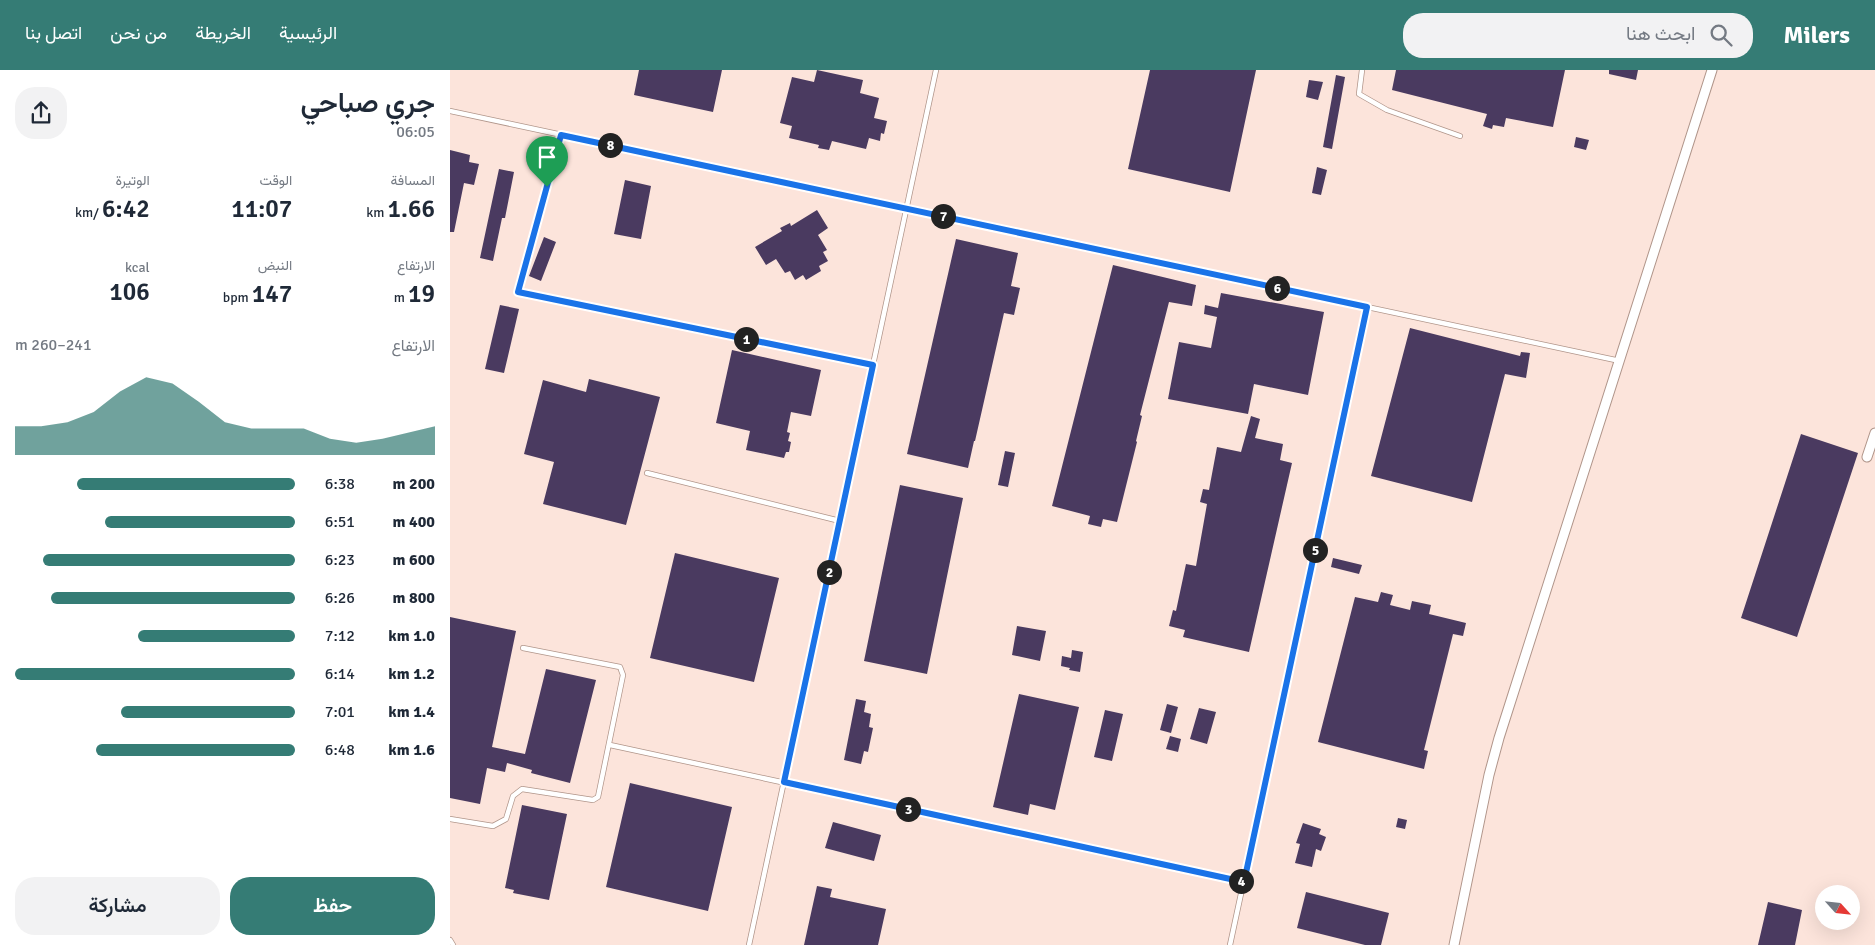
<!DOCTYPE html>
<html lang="ar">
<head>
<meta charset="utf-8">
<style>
	body { margin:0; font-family:Signika,Vazirmatn,sans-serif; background:#f2f2f3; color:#1f2937; direction:rtl; height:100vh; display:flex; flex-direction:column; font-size:19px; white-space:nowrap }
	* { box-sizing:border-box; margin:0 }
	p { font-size:16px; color:#747a83 }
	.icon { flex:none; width:28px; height:28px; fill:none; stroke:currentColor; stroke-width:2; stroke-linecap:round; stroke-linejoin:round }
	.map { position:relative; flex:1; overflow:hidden; direction:ltr }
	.details { display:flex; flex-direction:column; background:#fff; width:450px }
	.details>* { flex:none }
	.needle { width:32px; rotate:117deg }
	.buttons { position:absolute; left:1365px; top:815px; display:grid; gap:10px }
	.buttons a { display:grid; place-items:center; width:45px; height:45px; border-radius:50%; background:#fff; box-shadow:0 5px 20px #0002; font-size:25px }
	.pin { position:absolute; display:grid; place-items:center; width:42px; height:42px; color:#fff; margin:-51px -21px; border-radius:50% 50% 50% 0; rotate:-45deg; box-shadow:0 0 5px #0007 }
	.pin .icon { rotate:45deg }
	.km { position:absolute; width:25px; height:25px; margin:-12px; border-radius:50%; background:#222; color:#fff; font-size:14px; line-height:25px; text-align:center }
	.round { display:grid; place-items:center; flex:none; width:52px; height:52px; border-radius:20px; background:#f2f2f3 }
	.overview { display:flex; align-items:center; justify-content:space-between; height:85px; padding:0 15px }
	h1 { font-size:28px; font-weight:600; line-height:38px }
	.metrics { display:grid; grid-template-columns:repeat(3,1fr); gap:8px; height:85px; padding:5px 15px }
	.metrics div { display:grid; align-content:center }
	.metrics b { font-size:25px; font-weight:600 }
	.metrics small { font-size:14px; font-weight:400 }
	.metrics p { font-size:14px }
	.chart { height:140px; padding:10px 15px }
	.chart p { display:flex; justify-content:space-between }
	.chart svg { width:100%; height:90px; margin-top:5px; fill:#357c75; opacity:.7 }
	.cta { display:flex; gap:10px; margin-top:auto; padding:10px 15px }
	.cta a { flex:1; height:58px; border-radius:20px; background:#357c75; color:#fff; font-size:20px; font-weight:600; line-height:58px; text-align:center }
	.cta a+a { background:#f2f2f3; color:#1f2937 }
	ul { padding:0 15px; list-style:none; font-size:16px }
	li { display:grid; grid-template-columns:80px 60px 1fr; align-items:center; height:38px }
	li i { height:12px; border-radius:6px; background:#357c75 }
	header { display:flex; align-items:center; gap:30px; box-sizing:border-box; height:70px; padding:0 25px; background:#357c75; color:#fff }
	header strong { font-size:24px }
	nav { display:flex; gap:28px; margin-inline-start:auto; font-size:18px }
	.search { width:350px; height:45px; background:#f2f2f3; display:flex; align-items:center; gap:12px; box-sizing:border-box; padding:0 18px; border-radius:20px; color:#747a83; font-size:19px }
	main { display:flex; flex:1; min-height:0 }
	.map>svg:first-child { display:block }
</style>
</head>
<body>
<header>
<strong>Milers</strong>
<div class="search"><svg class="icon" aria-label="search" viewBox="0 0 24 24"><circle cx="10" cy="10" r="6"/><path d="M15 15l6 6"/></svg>ابحث هنا</div>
<nav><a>الرئيسية</a><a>الخريطة</a><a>من نحن</a><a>اتصل بنا</a></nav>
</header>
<main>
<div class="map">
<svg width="1425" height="875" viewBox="0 0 1425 875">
	<rect width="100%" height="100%" fill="#fce4db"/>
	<path fill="#4a3a60" d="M 189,0 L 272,0 L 263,42 L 184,25 Z
		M 367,0 L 413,10 L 410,23 L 429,28 L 424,48 L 437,51 L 434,64 L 431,63 L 430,71 L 419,68 L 416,79 L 382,71 L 379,80 L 368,78 L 369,75 L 339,68 L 342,56 L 330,53 L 342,7 L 364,12 Z
		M 700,0 L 806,0 L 780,122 L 678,99 Z
		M 946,0 L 1115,0 L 1103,57 L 1056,48 L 1054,57 L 1043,55 L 1042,59 L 1033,56 L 1037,44 L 942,20 Z
		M 1159,0 L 1188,0 L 1186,10 L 1159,4 Z
		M 886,5 L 895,7 L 882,79 L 873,77 Z
		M 859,10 L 873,12 L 868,30 L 856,27 Z
		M 1126,67 L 1139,70 L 1136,80 L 1124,77 Z
		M 0,80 L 20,85 L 19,92 L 29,94 L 24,115 L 14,113 L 4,162 L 0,162 Z
		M 867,97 L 877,100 L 871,125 L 862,123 Z
		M 49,99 L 64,102 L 55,148 L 52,148 L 43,191 L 30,188 Z
		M 175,110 L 201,116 L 191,169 L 164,164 Z
		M 367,140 L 378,158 L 368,165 L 377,180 L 373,182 L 378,191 L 369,196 L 371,201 L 356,210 L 353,205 L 345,210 L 340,201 L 335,203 L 326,189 L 316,195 L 305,177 L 332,161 L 330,158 L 340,153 L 341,156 Z
		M 94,167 L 106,172 L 91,211 L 79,206 Z
		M 506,169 L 568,183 L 561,216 L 570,218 L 564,245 L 554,243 L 525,371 L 524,371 L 518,398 L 457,384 Z
		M 663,195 L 746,215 L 742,236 L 719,232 L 690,345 L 692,346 L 686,371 L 687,372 L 667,452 L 653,449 L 651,457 L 638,454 L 640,446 L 602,436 Z
		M 771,223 L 874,242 L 858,325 L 804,314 L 798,344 L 718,329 L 729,272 L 761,278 L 767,247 L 754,244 L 755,235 L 768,238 Z
		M 50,235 L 69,239 L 54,303 L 35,299 Z
		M 960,258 L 1070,286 L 1071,282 L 1080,283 L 1076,308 L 1055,304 L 1022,432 L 921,406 Z
		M 282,280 L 371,300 L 361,346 L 341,342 L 337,362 L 340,363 L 338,371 L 341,372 L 339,382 L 336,382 L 334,388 L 296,380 L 300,361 L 266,353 Z
		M 139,309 L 210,327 L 176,455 L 93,434 L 104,392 L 74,384 L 93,310 L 136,322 Z
		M 801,346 L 810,349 L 805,368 L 833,374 L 830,390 L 842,393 L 799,582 L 733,567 L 735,560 L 719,556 L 723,540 L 726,541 L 736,494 L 746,496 L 757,434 L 750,432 L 753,419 L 759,420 L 767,377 L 791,382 Z
		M 1351,364 L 1408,383 L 1347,567 L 1291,548 Z
		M 555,381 L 565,383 L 558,417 L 548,415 Z
		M 450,415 L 513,428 L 477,604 L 414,591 Z
		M 225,483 L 329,508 L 304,612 L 200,588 Z
		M 883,488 L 912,495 L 909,504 L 881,497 Z
		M 931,522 L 943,525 L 940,535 L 960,540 L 962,531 L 981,535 L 979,544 L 1016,553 L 1013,566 L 1003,564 L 974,680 L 978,681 L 974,699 L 868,672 L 905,527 L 928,532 Z
		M 0,547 L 66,561 L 42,677 L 75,684 L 96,599 L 146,610 L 120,713 L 81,703 L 82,700 L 57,693 L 55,702 L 37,698 L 30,734 L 0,728 Z
		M 567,556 L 596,561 L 590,591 L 562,585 Z
		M 622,580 L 633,582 L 630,602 L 619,600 L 620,598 L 611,596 L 612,586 L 621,588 Z
		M 569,624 L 629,637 L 605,740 L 580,734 L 578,745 L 543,737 Z
		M 406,629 L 416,631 L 414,642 L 421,644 L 419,657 L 423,658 L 418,682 L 414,681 L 411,694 L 394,690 Z
		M 717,634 L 728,637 L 721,663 L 710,660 Z
		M 749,638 L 766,642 L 757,674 L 740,669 Z
		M 655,640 L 673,644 L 662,691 L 644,687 Z
		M 720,666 L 731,669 L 728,682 L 716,679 Z
		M 180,713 L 282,737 L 258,841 L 156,817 Z
		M 72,735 L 117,744 L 99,830 L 63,823 L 64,820 L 55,818 Z
		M 948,748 L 957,750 L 955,759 L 946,757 Z
		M 383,752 L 431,765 L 424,791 L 375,778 Z
		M 853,753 L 871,759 L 869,764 L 876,767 L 871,781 L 866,779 L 862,797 L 845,793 L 850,774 L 846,773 Z
		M 367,816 L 382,819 L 380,827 L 436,839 L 428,875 L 354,875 Z
		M 856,822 L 939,843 L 931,875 L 915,875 L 847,858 Z
		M 1318,832 L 1352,840 L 1345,875 L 1308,875 Z"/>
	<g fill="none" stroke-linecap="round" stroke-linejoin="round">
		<g stroke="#b0958a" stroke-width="6">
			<path id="lane" d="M 912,0 L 909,24 L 937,40 L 1010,66
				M 0,41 L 1170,291
				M 111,65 L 68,222 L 423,295
				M 197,403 L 390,451
				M 160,675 L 794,812
				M 0,749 L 43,756 L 56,749 L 63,726 L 72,719 L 143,730 L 148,727 L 173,605 L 170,597 L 73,578
				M 0,870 L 3,875
				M 299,875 L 486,0
				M 780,875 L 917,237"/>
		</g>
		<g stroke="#b0958a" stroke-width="11">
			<path id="street" d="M 1417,387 L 1425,363
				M 1004,875 L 1039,705 L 1049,668 L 1262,0"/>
		</g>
		<use href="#lane" stroke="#fff" stroke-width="4.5"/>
		<use href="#street" stroke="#fff" stroke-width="9"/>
	</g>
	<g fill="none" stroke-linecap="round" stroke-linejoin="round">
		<g stroke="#fff" stroke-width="10">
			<path id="route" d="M 111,65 L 917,237 L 794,812 L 334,712 L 423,295 L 68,222 Z"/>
		</g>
		<use href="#route" stroke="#1a73e8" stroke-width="6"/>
	</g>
</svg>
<div class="buttons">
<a><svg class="needle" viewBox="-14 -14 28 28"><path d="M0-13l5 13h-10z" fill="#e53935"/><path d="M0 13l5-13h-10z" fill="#747a83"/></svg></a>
</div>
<div class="pin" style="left:97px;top:117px;background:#1e9e55"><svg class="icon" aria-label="arrive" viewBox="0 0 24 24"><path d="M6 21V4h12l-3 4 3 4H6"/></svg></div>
<b class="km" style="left:296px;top:269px">1</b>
<b class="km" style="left:379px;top:502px">2</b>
<b class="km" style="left:458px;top:739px">3</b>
<b class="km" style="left:791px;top:811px">4</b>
<b class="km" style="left:865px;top:480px">5</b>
<b class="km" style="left:827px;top:218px">6</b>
<b class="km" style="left:493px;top:146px">7</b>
<b class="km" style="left:160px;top:75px">8</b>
</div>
<section class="details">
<div class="overview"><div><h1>جري صباحي</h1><p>06:05</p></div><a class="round"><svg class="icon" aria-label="share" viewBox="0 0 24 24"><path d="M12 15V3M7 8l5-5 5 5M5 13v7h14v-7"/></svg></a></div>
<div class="metrics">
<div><p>المسافة</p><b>1.66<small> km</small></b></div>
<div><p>الوقت</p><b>11:07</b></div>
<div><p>الوتيرة</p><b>6:42<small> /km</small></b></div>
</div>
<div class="metrics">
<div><p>الارتفاع</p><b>19<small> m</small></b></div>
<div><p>النبض</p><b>147<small> bpm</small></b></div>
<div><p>kcal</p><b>106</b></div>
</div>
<div class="chart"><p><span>الارتفاع</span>241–260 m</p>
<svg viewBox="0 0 160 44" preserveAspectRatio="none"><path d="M0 44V30L10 30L20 28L30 23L40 13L50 6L60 9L70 18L80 28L90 31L100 31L110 31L120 36L130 38L140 36L150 33L160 30V44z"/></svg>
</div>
<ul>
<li><b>200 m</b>6:38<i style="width:78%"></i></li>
<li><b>400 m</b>6:51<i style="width:68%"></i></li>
<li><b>600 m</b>6:23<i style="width:90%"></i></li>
<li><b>800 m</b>6:26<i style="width:87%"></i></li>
<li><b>1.0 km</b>7:12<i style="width:56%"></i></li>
<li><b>1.2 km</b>6:14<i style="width:100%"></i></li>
<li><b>1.4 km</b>7:01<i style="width:62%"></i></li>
<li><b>1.6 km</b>6:48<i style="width:71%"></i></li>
</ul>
<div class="cta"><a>حفظ</a><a>مشاركة</a></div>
</section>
</main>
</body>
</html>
